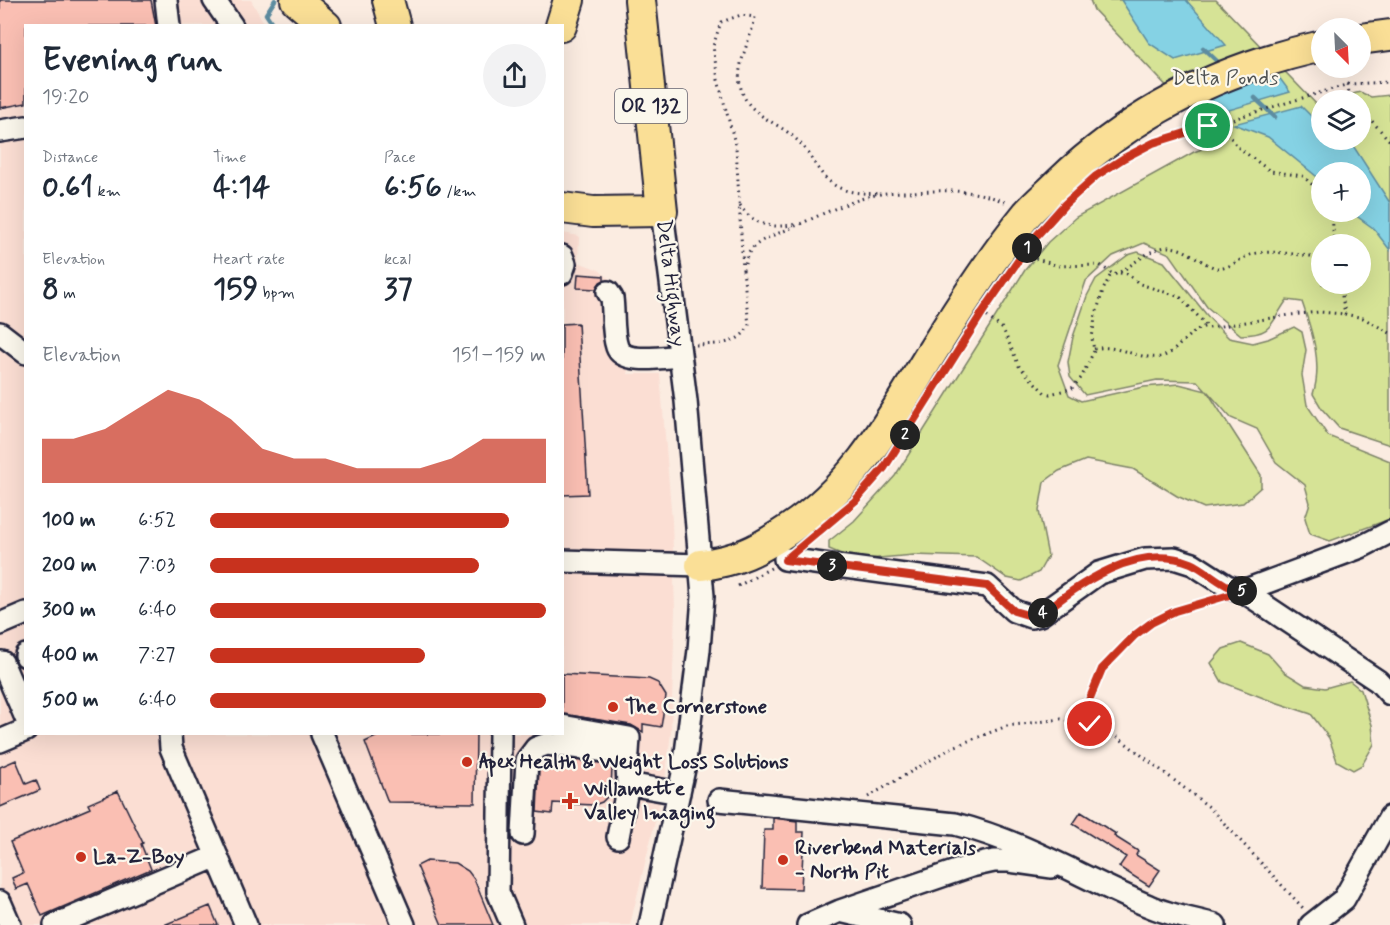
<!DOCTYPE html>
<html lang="en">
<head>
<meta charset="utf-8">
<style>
	body { margin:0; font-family:Mynerve,sans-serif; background:#f2f2f3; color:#1f2937; height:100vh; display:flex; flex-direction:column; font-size:22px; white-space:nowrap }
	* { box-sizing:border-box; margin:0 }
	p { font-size:20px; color:#747a83 }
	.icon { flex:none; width:33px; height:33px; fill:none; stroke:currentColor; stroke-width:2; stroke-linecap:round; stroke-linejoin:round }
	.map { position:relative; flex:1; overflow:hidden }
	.panel { position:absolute; left:24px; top:24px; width:540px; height:711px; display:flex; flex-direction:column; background:#fff; border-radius:0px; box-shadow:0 6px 24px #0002 }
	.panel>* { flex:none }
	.needle { width:39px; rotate:156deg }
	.buttons { position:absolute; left:1311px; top:18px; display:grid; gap:12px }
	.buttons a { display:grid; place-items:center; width:60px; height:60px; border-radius:50%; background:#fff; box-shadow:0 6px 24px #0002; font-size:30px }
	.pin { position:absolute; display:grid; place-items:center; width:51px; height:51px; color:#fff; margin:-26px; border:3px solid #fff; border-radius:50%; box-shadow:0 2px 6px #0007 }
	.km { position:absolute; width:30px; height:30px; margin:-15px; border-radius:50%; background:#222; color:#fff; font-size:16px; line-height:30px; text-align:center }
	.round { display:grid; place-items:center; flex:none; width:63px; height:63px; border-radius:32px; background:#f2f2f3 }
	.head { display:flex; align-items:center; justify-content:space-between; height:102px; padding:0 18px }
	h1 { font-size:33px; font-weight:700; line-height:45px }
	.figures { display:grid; grid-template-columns:repeat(3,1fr); gap:9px; height:102px; padding:6px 18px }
	.figures div { display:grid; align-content:center }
	.figures b { font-size:30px; font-weight:700 }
	.figures small { font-size:16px; font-weight:400 }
	.figures p { font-size:16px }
	.chart { height:168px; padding:12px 18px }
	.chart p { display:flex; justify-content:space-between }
	.chart svg { width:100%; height:108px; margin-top:6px; fill:#c8321e; opacity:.7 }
	ul { padding:0 18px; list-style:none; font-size:20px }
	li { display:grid; grid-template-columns:96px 72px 1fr; align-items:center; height:45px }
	li i { height:15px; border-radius:8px; background:#c8321e }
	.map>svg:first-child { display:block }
</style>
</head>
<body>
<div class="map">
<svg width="1390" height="925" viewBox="0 0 1390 925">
	<rect width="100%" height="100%" fill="#fbece1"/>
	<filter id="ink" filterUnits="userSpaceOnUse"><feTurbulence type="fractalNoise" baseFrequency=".0167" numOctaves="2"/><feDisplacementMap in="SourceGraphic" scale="12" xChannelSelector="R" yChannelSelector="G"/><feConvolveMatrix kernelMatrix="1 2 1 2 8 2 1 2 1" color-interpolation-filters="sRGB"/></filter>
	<g filter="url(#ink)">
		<path fill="#fbded3" d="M 0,0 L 251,0 L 265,25 L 26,26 L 26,734 L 562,734 L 563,233 L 579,236 L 578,262 L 599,270 L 613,282 L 620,292 L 622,303 L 628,374 L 660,374 L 672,521 L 675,610 L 671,732 L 665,781 L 630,925 L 0,925 Z"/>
		<path fill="#d6e396" stroke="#7c8268" stroke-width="1.5" fill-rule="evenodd" d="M 1090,0 L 1216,0 L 1320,108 L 1321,106 L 1322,140 L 1360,140 L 1360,100 L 1330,100 L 1360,92 L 1371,97 L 1390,95 L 1390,445 L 1339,428 L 1322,409 L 1313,394 C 1323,364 1312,331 1302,302 L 1287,300 C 1270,323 1274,335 1241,335 L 1207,307 L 1170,254 L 1144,243 L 1113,256 L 1086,281 L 1058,365 L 1069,395 L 1081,401 L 1144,387 L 1179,384 L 1206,391 L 1197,381 L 1157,380 L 1085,395 L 1070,377 L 1068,362 L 1073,337 L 1087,296 L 1096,279 L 1128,255 L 1138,252 L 1164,262 L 1210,319 L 1229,338 L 1253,343 L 1268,339 L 1294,327 L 1302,332 L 1306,350 L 1302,375 L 1307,405 L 1328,436 L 1390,461 L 1390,519 L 1330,541 L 1310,534 L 1305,518 L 1310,503 L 1305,485 L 1276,462 L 1257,429 L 1231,418 L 1207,391 L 1261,475 L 1261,487 L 1243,503 L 1204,508 L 1177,496 L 1133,469 L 1086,460 L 1059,471 L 1044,482 L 1039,511 L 1048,556 L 1039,572 L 1021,581 L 1007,578 L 976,557 L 914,555 L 856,560 L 829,549 L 829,541 L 854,521 L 895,476 L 1025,270 L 1048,242 L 1076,217 L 1194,152 L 1220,142 L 1094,10 ZM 1322,172 L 1360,172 L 1360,212 L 1322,212 ZM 1322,244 L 1360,244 L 1360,284 L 1322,284 Z
			M 1241,643 L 1268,654 L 1284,672 L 1305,685 L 1325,688 L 1350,681 L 1361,690 L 1372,725 L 1374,744 L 1362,765 L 1353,770 L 1337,761 L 1329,738 L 1311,714 L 1266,699 L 1222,682 L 1211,663 L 1223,649 Z"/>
		<path fill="#85d2e4" stroke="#5d8ca0" stroke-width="1.5" d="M 1121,0 L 1186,0 L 1226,45 L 1175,60 L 1149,43 Z
			M 1278,76 L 1290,92 L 1219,113 L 1206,100 L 1249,83 Z
			M 1301,106 L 1321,126 L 1322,140 L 1341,140 L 1354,147 L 1390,203 L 1390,250 L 1373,228 L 1351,212 L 1360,212 L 1360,172 L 1322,172 L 1321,180 L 1268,137 L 1234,124 Z"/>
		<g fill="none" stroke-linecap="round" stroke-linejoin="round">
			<path stroke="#5d8ca0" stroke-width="4.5" d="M 274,26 L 266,14 L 275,0
				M 1203,48 L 1221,65
				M 1255,98 L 1275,117"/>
		</g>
		<path fill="#fabfb3" stroke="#22223b" stroke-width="1.5" d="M 0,0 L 151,0 L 156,26 L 26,26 L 26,103 L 0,108 Z
			M 578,274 L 604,276 L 604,280 L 600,282 L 596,289 L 577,288 Z
			M 578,323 L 588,494 L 562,495 L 562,324 Z
			M 562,674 L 649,679 L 658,683 L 666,696 L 661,727 L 643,724 L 643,732 L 631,725 L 562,714 Z
			M 380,734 L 476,734 L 475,803 L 388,802 L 365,742 L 380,735 Z
			M 553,758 L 609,764 L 612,768 L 611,789 L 608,796 L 602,802 L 594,805 L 553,803 L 552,814 L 537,812 L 539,767 L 552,768 Z
			M 16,760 L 26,784 L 36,780 L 40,790 L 0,807 L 0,767 Z
			M 118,791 L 143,843 L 141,844 L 151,869 L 42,916 L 28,884 L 16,889 L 12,878 L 23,873 L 10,842 L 90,808 L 88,804 Z
			M 1081,812 L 1116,834 L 1114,836 L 1138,851 L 1136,855 L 1160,870 L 1149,886 L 1119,867 L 1126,857 L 1073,824 Z
			M 773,818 L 797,821 L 797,832 L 804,832 L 801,889 L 762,888 L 764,830 L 773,830 Z
			M 427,861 L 455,863 L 468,871 L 474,879 L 493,925 L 442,925 L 417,866 Z
			M 210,906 L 218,925 L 164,925 Z"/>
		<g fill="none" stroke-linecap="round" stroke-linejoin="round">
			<g stroke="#22223b" stroke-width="26">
				<path id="minor" d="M 166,0 L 169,26
					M 214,0 L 232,26
					M 0,131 L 26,127
					M 562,256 L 565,264 L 562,273
					M 608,292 L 612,298 C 614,313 612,333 617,347 C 623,365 665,357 680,356
					M 0,333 L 26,353
					M 785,559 L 987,586 L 1014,611 L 1031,617 L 1040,615 L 1099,573 L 1145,559 L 1174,558 L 1193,564 L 1227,586 L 1243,591 L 1361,547 L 1390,532
					M 562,561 L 701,565
					M 1243,591 L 1378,681 L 1390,694
					M 0,624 L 26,613
					M 26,655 L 26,656
					M 0,663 L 2,662 L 26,718
					M 562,726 L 629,738 L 627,767 L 628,784 L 618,837
					M 170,734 L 171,748 L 246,925
					M 322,734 L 404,925
					M 500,734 L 498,892 L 512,925
					M 0,741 L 26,730
					M 628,784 L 679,793
					M 719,800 L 955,824 C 1026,842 1082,878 1149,906 C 1169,915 1193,919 1215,925
					M 523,834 L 527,760 L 536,748 L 547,744 L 616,752 L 627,767
					M 0,902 L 10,925
					M 840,911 L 900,925
					M 55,925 L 217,856
					M 650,925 L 684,769 L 699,650 L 703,596 L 686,401 L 662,211
					M 808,925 L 840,911 L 971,866 L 994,861 L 1009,861 L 1052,867
					M 1311,925 L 1344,899 L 1390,817"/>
			</g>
			<g stroke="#22223b" stroke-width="34">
				<path id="highway" d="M 296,0 L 326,26
					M 388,0 L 395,26
					M 561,26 L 569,0
					M 1360,39 L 1390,35
					M 562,208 L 593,212 L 662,211 L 640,0
					M 701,565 C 737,561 758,550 788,530 C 858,483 889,422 932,352 C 961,305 992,257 1027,214 C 1037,203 1049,193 1060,182 C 1133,112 1222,68 1322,46"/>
			</g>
			<path stroke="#22223b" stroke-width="3" stroke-dasharray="1.5 4.5" stroke-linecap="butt" d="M 1348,84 L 1349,94 L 1354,100
				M 1360,108 L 1390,141
				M 1204,127 L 1207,130 L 1223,132 L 1232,139 L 1239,148 L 1270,171 L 1303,176 L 1322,194
				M 1131,154 L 1153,143 L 1349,84 L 1390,82
				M 740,205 C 754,226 772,229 797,224
				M 1332,212 L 1334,244
				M 1024,255 L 1059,266 L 1100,265 L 1114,275 C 1132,267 1147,249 1167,247 C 1189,246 1207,271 1223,268 C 1235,265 1244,255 1257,253 C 1275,250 1302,256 1322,257
				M 745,264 C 748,241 774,236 793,227 C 821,215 850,200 880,194 C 890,192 902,192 912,192 C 945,190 977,189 1007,203
				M 743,270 L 736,147 L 718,80 L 713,46 L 721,22 L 741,15 L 755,17 C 752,37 736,63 740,84 C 746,117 777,120 797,140 C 812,154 817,175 836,186 C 849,194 866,193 881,194
				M 1120,273 L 1127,274 L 1140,284 L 1180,297 L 1209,328 L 1290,315 L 1319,312 L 1345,314
				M 1340,284 L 1345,314 L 1363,318 L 1390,333
				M 982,313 L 1003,329 L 1019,366 L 1039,387 L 1045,393 L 1050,394 L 1066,390 L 1072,388 L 1081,378 L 1094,351 L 1092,338 L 1095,318 L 1103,290 L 1111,274
				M 696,345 C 715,344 740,346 749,325 L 743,270
				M 1094,349 C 1117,343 1137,360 1160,357 C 1178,354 1185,331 1207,326
				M 738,586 L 771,568
				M 1080,722 L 1102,669 L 1135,635 L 1151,623 L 1175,611 L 1216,599
				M 868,797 L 953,747 L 1007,726 L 1061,719 L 1090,724 L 1119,738 L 1209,807 L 1303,908"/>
			<use href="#minor" stroke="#fbf7ec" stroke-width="21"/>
			<use href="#highway" stroke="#fadf96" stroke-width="30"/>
		</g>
	</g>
	<g fill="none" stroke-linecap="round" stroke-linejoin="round" filter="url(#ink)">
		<g stroke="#fff" stroke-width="12">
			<path id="route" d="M 1090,724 L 1080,722 L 1102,669 L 1135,635 L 1151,623 L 1175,611 L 1243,591 C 1238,589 1231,588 1226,585 C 1214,579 1203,568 1191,563 C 1136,542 1081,583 1040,615 L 1031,616 L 1014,611 L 987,586 L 785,560 L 855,501 L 884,468 L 982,313 L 1031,242 L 1065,204 L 1096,176 L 1124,158 L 1153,143 L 1208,126"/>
		</g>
		<use href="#route" stroke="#c8321e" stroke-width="8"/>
	</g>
	<g fill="#c8321e" stroke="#fbf7ec" stroke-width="2">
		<circle cx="613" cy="707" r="6"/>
		<circle cx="467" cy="762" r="6"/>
		<path d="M567 792h6v6h6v6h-6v6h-6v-6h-6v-6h6z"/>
		<circle cx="81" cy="857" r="6"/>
		<circle cx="783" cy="860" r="6"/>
	</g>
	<g text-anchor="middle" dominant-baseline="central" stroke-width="4.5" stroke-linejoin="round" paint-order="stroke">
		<rect fill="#fbf7ec" stroke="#636270" stroke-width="1.5" x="615" y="89" width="72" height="34" rx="4.5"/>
		<g font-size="20" font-weight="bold" fill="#22223b">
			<text x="651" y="106">OR 132</text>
		</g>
		<g font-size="21" fill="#4f5252" stroke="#fbf7ec">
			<text x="1225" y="78">Delta Ponds</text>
		</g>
		<g font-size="21" fill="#22223b" stroke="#fbf7ec">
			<text transform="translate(671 283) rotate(83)">Delta Highway</text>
		</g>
		<g font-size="21" font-weight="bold" fill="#22223b" stroke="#fbf7ec" text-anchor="start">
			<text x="625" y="707">The Cornerstone</text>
			<text x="479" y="762">Apex Health &amp; Weight Loss Solutions</text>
			<text x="584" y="789">Willamette<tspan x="584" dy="24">Valley Imaging</tspan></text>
			<text x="795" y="848">Riverbend Materials<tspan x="795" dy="24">- North Pit</tspan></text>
			<text x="93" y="857">La-Z-Boy</text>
		</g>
	</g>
</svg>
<div class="buttons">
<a><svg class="needle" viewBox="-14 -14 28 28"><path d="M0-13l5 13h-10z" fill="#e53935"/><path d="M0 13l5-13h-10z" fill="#747a83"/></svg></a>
<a><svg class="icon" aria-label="layers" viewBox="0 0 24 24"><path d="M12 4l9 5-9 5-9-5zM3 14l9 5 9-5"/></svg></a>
<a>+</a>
<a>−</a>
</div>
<div class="pin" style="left:1208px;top:126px;background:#1e9e55"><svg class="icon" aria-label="arrive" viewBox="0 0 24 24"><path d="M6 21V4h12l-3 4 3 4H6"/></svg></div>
<div class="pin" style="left:1090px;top:724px;background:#d93025"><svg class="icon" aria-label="check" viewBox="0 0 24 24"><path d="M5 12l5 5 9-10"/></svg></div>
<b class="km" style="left:1027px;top:248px">1</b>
<b class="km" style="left:905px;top:435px">2</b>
<b class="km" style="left:832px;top:566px">3</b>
<b class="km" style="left:1043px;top:613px">4</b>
<b class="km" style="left:1242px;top:591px">5</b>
<section class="panel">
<div class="head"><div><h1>Evening run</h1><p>19:20</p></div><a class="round"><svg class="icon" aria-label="share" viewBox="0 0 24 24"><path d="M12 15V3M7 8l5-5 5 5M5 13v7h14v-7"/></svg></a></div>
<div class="figures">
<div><p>Distance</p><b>0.61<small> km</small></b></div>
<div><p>Time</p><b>4:14</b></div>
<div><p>Pace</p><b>6:56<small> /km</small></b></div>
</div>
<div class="figures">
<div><p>Elevation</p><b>8<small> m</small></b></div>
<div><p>Heart rate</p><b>159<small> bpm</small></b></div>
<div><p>kcal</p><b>37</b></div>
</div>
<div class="chart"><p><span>Elevation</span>151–159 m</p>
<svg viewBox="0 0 160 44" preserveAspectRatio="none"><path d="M0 44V26L10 26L20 22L30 14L40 6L50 10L60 18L70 30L80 34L90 34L100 38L110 38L120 38L130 34L140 26L150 26L160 26V44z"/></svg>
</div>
<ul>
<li><b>100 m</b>6:52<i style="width:89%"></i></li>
<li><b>200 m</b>7:03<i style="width:80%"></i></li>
<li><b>300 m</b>6:40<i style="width:100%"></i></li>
<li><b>400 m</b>7:27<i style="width:64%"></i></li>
<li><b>500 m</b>6:40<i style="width:100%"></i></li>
</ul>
</section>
</div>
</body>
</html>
